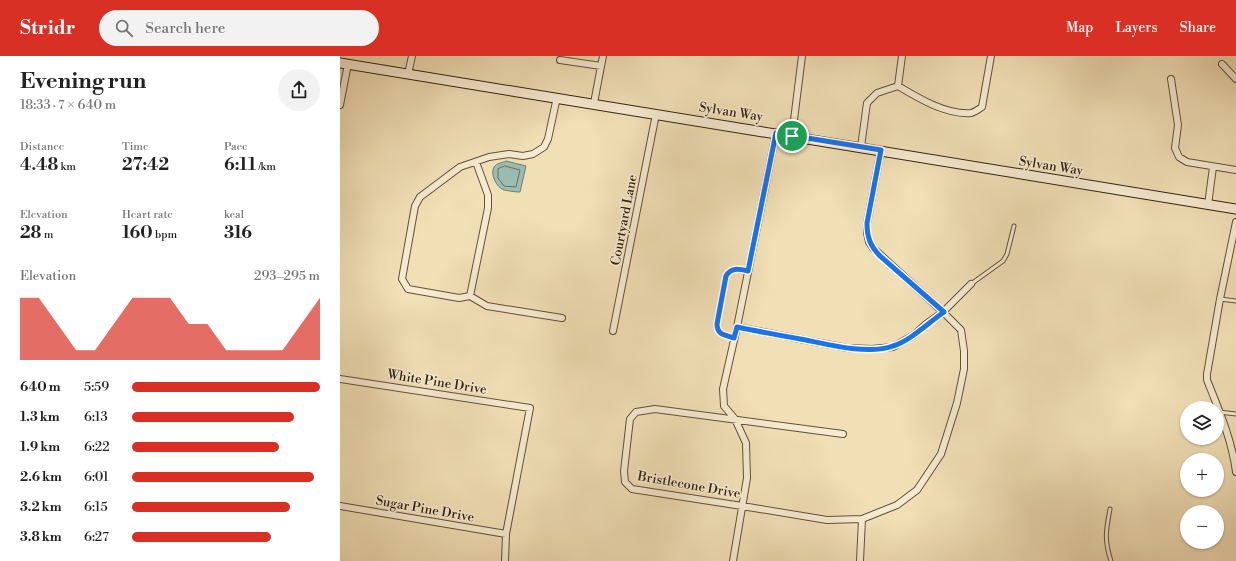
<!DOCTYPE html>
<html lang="en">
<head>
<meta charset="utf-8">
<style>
	body { margin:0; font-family:"Libre Bodoni",serif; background:#f2f2f2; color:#222; height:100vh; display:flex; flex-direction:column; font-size:15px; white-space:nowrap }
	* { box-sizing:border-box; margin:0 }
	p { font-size:13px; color:#767676 }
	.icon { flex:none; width:22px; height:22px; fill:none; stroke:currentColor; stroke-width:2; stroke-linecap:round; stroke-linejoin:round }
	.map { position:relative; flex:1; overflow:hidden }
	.sheet { display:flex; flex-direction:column; background:#fff; width:340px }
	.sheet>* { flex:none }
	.buttons { position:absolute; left:840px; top:345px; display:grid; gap:8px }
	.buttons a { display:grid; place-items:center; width:44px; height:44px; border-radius:50%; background:#fff; box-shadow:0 1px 3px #0004; font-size:20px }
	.pin { position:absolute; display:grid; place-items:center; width:34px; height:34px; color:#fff; margin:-17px; border:2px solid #fff; border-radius:50%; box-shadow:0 1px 4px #0007 }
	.round { display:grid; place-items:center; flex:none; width:42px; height:42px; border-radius:21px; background:#f2f2f2 }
	.summary { display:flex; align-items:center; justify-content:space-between; height:68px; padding:0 20px }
	h1 { font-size:22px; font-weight:700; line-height:30px }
	.metrics { display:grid; grid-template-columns:repeat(3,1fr); gap:6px; height:68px; padding:4px 20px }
	.metrics div { display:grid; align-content:center }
	.metrics b { font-size:17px; font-weight:700 }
	.metrics small { font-size:11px; font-weight:400 }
	.metrics p { font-size:11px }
	.chart { height:112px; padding:8px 20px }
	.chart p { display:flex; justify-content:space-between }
	.chart svg { width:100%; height:72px; margin-top:4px; fill:#d93025; opacity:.7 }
	ul { padding:0 20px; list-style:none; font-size:13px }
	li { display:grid; grid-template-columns:64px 48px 1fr; align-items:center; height:30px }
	li i { height:10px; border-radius:5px; background:#d93025 }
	header { display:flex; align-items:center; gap:24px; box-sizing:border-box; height:56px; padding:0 20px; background:#d93025; color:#fff }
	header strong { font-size:19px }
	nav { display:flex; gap:22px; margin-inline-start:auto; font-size:14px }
	.search { width:280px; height:36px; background:#f2f2f2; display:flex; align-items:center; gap:10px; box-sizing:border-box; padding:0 14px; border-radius:22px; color:#767676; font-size:15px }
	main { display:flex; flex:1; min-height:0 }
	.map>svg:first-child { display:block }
</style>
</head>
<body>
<header>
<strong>Stridr</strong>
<div class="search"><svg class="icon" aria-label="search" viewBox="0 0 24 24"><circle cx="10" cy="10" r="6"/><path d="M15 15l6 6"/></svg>Search here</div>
<nav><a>Map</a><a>Layers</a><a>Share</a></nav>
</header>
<main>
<section class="sheet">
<div class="summary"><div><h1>Evening run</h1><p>18:33 · 7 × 640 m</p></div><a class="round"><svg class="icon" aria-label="share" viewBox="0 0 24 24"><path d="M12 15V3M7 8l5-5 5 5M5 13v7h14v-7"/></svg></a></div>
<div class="metrics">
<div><p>Distance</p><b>4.48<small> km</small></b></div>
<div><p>Time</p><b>27:42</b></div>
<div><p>Pace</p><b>6:11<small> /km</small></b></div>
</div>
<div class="metrics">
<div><p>Elevation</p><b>28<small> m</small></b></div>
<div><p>Heart rate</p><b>160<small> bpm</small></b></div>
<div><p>kcal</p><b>316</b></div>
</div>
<div class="chart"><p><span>Elevation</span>293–295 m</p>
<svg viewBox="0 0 160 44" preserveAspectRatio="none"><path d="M0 44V6L10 6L20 22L30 38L40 38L50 22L60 6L70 6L80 6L90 22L100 22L110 38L120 38L130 38L140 38L150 22L160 6V44z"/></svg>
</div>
<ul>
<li><b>640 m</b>5:59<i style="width:100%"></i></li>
<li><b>1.3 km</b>6:13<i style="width:86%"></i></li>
<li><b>1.9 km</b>6:22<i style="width:78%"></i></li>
<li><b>2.6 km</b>6:01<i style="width:97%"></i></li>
<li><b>3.2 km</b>6:15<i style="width:84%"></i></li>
<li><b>3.8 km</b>6:27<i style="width:74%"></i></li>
</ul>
</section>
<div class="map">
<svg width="896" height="505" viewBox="0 0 896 505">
	<rect width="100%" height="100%" fill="#f1dfb6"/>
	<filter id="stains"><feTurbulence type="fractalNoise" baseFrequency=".005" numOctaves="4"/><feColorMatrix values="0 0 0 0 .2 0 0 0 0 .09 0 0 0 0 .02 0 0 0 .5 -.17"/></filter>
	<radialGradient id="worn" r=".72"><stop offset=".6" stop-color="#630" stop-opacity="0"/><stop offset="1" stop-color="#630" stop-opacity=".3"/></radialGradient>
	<path fill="#9cbcb4" stroke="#727e72" d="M 166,105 L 186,110 L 180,136 C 175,136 169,135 164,134 C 156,131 150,118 154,111 C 157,107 162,107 166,105 Z"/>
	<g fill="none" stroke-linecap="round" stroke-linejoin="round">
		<path stroke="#686f62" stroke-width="1" d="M 165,110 L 180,114 L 176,131 L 164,130 L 158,122 L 158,113 Z"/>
		<g stroke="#62513a" stroke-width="5">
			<path id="service" d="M 631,228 L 663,205 L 667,198 L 674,170
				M 880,243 L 896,245
				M 394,282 L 381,278 L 377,272 L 386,220 C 391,211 399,213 408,215
				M 879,356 L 896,358
				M 770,453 C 766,474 764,484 771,505"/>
		</g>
		<g stroke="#62513a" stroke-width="8">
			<path id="minor" d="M 220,4 L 261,10
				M 882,8 L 896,23
				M 68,18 L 72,0
				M 831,23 L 838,69 L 835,92 L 839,101 L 847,106 L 896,114
				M 558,30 L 562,0
				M 217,41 L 208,83 L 204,91 L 193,98 L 183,100 L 169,98 L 149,101 L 120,111 L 80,141 L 75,150 L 62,223 L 68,233 L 119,242 L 130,240 L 147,250 L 222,262
				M 254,47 L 263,0
				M 0,49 L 8,8
				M 452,80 L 462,0
				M 521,91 L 527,47 L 537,37 L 558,30 C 578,42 606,59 631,57 C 635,56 639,53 642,51 L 651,0
				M 868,149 L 873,111
				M 896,166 L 880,243 L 867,318 L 867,324 C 879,354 892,384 896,416
				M 130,240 L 148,152 L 148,139 L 136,106
				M 397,271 L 507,292 L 532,293 L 553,291 L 574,279 L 586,268 L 603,256 L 631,228
				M 273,275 L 316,58
				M 0,323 L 190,352 L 166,478 L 165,505
				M 503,378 L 315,353 L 296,356 L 290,363 L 284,415 L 285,426 L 292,433 L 402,450 L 487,464 L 522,463 L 557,449 L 577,434 L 601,398 L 617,347 L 624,313 L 624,295 L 621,274 L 603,256 L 533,192 L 529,186 L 527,177 L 527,167 L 541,94
				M 0,450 L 166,478
				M 393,505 L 407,422 L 406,387 L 395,363 L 384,350 L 383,333 L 397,271 L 436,77
				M 520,505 L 522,463"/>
		</g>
		<g stroke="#332210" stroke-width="11">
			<path id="secondary" d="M 0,7 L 896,153"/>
		</g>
		<use href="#service" stroke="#f6ead0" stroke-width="3"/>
		<use href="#minor" stroke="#f6ead0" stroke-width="6"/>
		<use href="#secondary" stroke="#f6ead0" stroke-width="9"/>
	</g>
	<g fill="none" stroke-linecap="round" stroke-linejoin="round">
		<g stroke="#fff" stroke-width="8">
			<path id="route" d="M 436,77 L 541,94 L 527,167 C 527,181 530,189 539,199 L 604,256 C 588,267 570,285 553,290 C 529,299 490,289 466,284 C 443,280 420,276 397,271 L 394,282 C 385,279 377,279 377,268 L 386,220 C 391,211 399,213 408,215 Z"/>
		</g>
		<use href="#route" stroke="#1a73e8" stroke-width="5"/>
	</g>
	<g text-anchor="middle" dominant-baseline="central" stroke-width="3.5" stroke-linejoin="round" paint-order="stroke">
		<g font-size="13" fill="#332210" stroke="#f6ead0">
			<text transform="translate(391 56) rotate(9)">Sylvan Way</text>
			<text transform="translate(711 110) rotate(9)">Sylvan Way</text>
			<text transform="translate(284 164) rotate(-79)">Courtyard Lane</text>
			<text transform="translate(97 326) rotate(9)">White Pine Drive</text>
			<text transform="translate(349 429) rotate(10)">Bristlecone Drive</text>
			<text transform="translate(85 453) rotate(10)">Sugar Pine Drive</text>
		</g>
	</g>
	<rect width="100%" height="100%" filter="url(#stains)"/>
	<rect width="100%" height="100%" fill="url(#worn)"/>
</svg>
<div class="buttons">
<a><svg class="icon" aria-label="layers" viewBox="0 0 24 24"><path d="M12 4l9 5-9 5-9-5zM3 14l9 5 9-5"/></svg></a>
<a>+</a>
<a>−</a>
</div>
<div class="pin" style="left:452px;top:80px;background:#1e9e55"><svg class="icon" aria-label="arrive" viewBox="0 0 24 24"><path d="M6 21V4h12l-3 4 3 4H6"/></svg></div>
</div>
</main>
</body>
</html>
